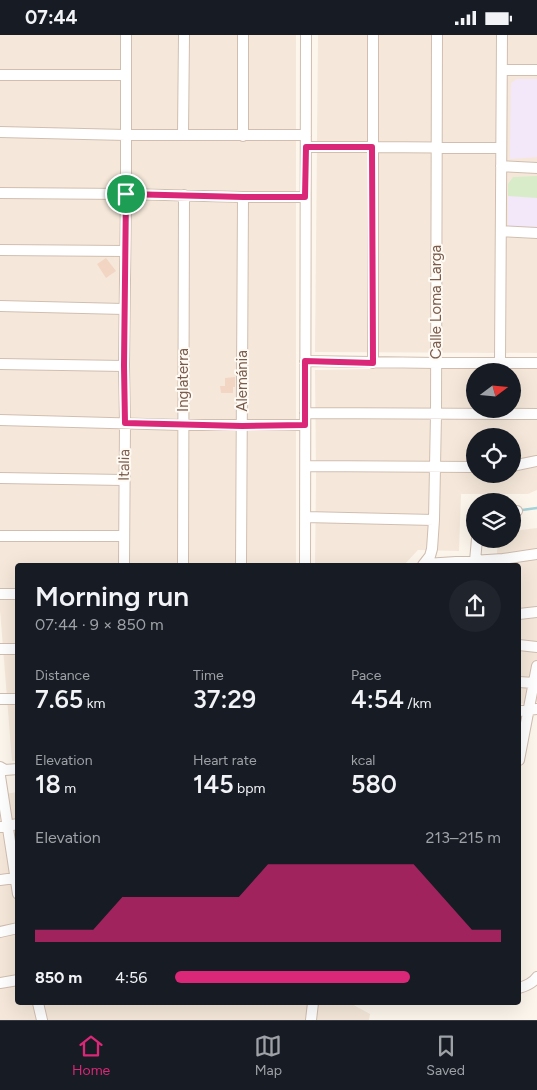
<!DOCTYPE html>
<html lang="en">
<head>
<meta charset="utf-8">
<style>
	body { margin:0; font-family:Figtree,sans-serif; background:#20242c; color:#f1f3f6; height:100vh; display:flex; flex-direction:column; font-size:19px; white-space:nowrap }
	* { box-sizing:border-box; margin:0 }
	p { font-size:16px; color:#9ea1a6 }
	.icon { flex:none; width:28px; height:28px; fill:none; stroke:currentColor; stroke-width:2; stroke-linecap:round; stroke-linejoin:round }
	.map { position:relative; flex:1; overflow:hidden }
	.panel { position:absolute; left:15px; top:528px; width:506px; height:442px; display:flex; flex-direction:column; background:#171b24; border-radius:5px; box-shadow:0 5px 20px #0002 }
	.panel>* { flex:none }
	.needle { width:32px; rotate:74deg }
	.controls { position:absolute; left:466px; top:328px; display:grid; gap:10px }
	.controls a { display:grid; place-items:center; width:55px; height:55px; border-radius:50%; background:#171b24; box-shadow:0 5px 20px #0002; font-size:25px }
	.pin { position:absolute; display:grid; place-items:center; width:42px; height:42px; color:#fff; margin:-21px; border:2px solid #fff; border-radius:50%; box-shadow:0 1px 5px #0007 }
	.round { display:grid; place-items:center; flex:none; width:52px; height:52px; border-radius:26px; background:#20242c }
	.summary { display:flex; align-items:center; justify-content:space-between; height:85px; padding:0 20px }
	h1 { font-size:28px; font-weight:600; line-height:38px }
	.figures { display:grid; grid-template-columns:repeat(3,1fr); gap:8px; height:85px; padding:5px 20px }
	.figures div { display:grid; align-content:center }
	.figures b { font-size:25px; font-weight:600 }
	.figures small { font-size:14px; font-weight:400 }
	.figures p { font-size:14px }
	.chart { height:140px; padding:10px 20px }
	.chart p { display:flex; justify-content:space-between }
	.chart svg { width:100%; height:90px; margin-top:5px; fill:#db2777; opacity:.7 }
	ul { padding:0 20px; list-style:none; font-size:16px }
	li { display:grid; grid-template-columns:80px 60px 1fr; align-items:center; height:38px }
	li i { height:12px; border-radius:6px; background:#db2777 }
	.status { display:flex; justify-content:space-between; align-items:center; height:35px; padding:0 25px; background:#171b24; direction:ltr }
	.status svg { height:14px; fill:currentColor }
	.dock { display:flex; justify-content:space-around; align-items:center; height:70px; border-top:1px solid #363941; background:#171b24; font-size:14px; color:#9ea1a6 }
	.dock a { display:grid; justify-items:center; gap:2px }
	.dock .on { color:#db2777 }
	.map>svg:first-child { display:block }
</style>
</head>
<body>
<div class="status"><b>07:44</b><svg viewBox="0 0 49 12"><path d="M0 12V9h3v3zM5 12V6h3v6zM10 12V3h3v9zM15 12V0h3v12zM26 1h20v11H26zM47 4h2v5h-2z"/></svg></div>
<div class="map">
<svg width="537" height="985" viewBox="0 0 537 985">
	<rect width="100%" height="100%" fill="#fdf6ec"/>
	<path fill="#f5e8da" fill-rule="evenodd" d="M 0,0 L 296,0 L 296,530 L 18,530 L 18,726 L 12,726 L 0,575 Z
		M 318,0 L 537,0 L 537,318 L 315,317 Z
		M 537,331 L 537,455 L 528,459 L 461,459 L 459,516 L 418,515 L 404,530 L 315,530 L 316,441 L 315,335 ZM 475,336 L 512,336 L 512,374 L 475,374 ZM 475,401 L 512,401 L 512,439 L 475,439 Z
		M 537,493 L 537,667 L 519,669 L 519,530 L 496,530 L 498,504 L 512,504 L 513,496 Z
		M 17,757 L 18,968 L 350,968 L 370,979 L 369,985 L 0,985 L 0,760 Z"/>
	<path fill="#f3e8fa" d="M 517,44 L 537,44 L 537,122 L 510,124 L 511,48 Z
		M 508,161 L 537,162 L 537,192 L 511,193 L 508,191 Z"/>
	<path fill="#d8ecc9" d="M 537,141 L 537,163 L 508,161 L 508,149 L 513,142 Z"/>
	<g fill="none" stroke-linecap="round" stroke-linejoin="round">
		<path stroke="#a5d3da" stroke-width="2.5" d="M 522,475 L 537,473"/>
	</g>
	<path fill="#f3d5c3" d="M 106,223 L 116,236 L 106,243 L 97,229 Z
		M 235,342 L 235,352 L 233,352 L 233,358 L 221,358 L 220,351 L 225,351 L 225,343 Z"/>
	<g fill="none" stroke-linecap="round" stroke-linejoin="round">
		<g stroke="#d1beb0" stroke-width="12">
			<path id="street" d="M 243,0 L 243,101
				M 373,0 L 373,328
				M 502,35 L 537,35
				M 0,40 L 126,40
				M 0,97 L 126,100 L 306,100
				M 183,99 L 184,0
				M 306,112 L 372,112 L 501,113
				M 501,131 L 537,133
				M 0,158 L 126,159 L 243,162 L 305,162
				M 501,196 L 537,198
				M 0,215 L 125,216
				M 0,271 L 124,274
				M 305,326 L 436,328 L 537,328
				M 500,327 L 502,0
				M 0,329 L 124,331
				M 305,378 L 537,379
				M 0,385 L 183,390 L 305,390
				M 306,431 L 475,432
				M 512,431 L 537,426
				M 0,443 L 124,445
				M 512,478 L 517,476
				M 305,482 L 434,485
				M 0,501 L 124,501
				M 475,526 L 477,504
				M 425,529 L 503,524 L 537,519
				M 124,530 L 125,388 L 124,331 L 126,159 L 126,0
				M 183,530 L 184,160
				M 241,530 L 243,162
				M 305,530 L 306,0
				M 423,530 L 430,521 L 432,514 L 434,485 L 436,379 L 437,0
				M 0,559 L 18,559
				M 519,579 L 537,577
				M 519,610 L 537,612
				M 0,614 L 18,614
				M 519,647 L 534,648
				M 0,664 L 18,664
				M 519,676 L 537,674
				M 519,725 L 537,631
				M 0,732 L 5,735 L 18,734
				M 0,741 L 18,859
				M 1,792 L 18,789
				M 0,845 L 15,843
				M 0,897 L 18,893
				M 0,948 L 18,945
				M 519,953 C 526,951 533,948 537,942
				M 38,968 L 42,985
				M 311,985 L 313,968"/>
		</g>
		<use href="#street" stroke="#fff" stroke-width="10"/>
	</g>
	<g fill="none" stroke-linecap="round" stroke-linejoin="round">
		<g stroke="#fff" stroke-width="10">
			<path id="route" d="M 306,112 L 372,112 L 373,328 L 305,326 L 305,390 L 242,391 L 125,388 L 124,331 L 126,159 L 243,162 L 305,162 Z"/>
		</g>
		<use href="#route" stroke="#db2777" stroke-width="6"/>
	</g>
	<g text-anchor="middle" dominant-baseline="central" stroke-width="4" stroke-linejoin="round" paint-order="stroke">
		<g font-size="15" fill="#7a5c4d" stroke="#fffaf3">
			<text transform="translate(436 267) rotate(-90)">Calle Loma Larga</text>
			<text transform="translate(183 345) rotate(-90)">Inglaterra</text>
			<text transform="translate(242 346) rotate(-90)">Alemánia</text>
			<text transform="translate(124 430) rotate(-89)">Italia</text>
		</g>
	</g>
</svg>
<div class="controls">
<a><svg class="needle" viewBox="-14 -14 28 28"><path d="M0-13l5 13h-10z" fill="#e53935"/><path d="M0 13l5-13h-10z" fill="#9ea1a6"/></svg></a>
<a><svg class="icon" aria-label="locate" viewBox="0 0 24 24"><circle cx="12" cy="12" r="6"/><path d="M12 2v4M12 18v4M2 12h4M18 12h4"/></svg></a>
<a><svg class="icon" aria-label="layers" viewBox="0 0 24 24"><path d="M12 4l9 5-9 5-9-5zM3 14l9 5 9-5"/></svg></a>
</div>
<div class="pin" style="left:126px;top:159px;background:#1e9e55"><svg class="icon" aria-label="arrive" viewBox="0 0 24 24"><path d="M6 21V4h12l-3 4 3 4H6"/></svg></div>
<section class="panel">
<div class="summary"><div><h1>Morning run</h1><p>07:44 · 9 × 850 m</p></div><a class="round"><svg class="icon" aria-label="share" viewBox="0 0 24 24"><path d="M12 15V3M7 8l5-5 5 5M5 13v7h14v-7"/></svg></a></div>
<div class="figures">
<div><p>Distance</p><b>7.65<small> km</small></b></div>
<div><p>Time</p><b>37:29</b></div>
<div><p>Pace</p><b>4:54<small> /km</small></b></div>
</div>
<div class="figures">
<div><p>Elevation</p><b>18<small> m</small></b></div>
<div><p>Heart rate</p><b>145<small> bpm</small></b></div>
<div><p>kcal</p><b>580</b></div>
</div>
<div class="chart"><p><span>Elevation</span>213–215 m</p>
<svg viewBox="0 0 160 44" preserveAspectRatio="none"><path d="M0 44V38L10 38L20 38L30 22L40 22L50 22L60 22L70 22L80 6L90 6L100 6L110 6L120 6L130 6L140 22L150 38L160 38V44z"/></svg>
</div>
<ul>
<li><b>850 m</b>4:56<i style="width:72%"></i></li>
</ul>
</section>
</div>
<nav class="dock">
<a class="on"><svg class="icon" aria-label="home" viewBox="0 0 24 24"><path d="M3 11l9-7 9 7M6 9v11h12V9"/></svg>Home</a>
<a><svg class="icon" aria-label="map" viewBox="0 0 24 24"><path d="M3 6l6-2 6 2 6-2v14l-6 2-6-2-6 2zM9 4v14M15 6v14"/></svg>Map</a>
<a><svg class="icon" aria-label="saved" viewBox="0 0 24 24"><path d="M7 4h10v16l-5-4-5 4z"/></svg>Saved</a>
</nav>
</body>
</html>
